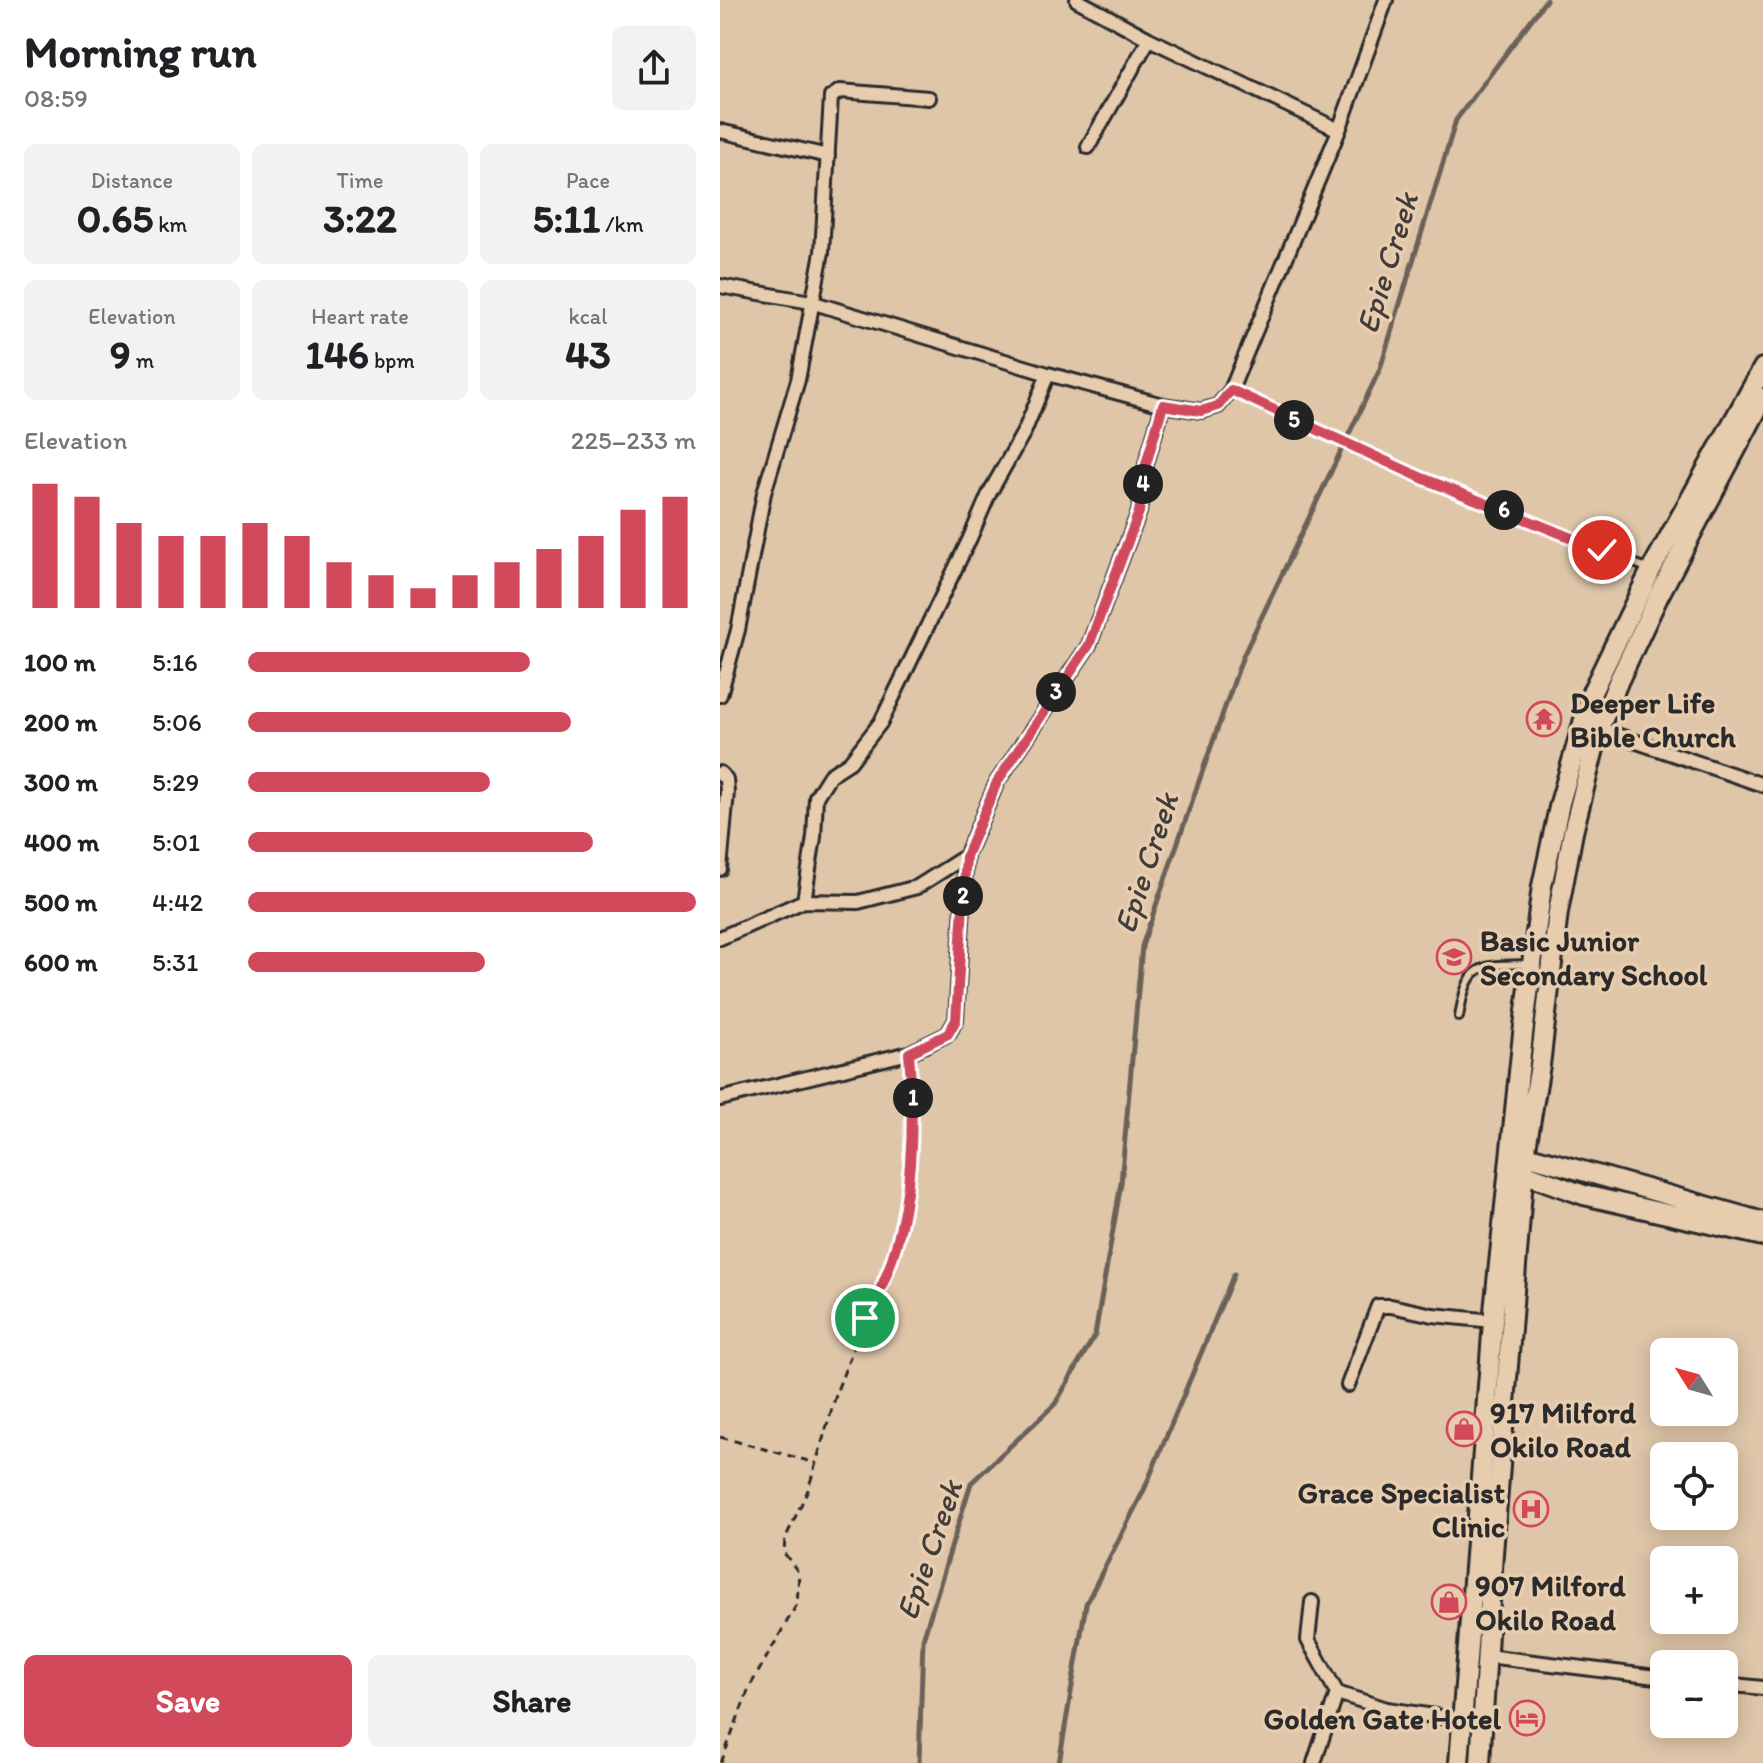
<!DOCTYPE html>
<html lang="en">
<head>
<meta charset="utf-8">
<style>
	body { margin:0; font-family:Itim,sans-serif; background:#f2f2f2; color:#202124; height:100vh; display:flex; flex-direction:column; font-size:30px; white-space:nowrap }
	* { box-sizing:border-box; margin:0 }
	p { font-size:26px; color:#757577 }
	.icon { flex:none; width:44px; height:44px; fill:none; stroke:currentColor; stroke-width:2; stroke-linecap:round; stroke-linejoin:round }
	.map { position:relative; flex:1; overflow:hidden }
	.details { display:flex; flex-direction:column; background:#fff; width:720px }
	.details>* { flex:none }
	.needle { width:52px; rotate:307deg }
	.fabs { position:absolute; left:930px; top:1338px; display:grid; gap:16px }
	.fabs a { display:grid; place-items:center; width:88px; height:88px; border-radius:12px; background:#fff; box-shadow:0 4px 20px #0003; font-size:40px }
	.pin { position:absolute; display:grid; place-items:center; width:68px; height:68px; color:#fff; margin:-34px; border:4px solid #fff; border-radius:50%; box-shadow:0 2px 8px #0007 }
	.km { position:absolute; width:40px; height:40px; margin:-20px; border-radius:50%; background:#222; color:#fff; font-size:22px; line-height:40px; text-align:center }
	.round { display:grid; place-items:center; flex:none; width:84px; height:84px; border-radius:12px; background:#f2f2f2 }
	.overview { display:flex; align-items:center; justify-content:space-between; height:136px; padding:0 24px }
	h1 { font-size:44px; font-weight:700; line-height:60px }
	.metrics { display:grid; grid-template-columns:repeat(3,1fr); gap:12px; height:136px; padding:8px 24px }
	.metrics div { display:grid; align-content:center; border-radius:12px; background:#f2f2f2; text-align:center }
	.metrics b { font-size:40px; font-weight:700 }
	.metrics small { font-size:22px; font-weight:400 }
	.metrics p { font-size:22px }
	.chart { height:224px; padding:16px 24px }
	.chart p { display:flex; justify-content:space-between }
	.chart svg { width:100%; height:144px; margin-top:8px; stroke:#d1495b; stroke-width:6 }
	.action { display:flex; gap:16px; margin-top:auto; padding:16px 24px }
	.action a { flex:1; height:92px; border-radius:12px; background:#d1495b; color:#fff; font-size:32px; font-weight:700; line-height:92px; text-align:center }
	.action a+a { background:#f2f2f2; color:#202124 }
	ul { padding:0 24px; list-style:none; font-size:26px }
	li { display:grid; grid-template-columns:128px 96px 1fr; align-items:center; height:60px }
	li i { height:20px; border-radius:10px; background:#d1495b }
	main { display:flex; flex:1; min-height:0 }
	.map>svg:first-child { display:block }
</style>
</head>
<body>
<main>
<section class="details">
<div class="overview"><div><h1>Morning run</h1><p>08:59</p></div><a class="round"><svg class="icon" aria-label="share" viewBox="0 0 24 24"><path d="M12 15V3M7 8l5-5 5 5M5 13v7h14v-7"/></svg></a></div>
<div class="metrics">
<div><p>Distance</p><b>0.65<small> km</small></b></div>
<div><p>Time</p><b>3:22</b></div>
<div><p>Pace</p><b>5:11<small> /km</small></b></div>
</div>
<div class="metrics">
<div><p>Elevation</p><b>9<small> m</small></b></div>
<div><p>Heart rate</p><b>146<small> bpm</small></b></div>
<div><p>kcal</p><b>43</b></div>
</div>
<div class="chart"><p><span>Elevation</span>225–233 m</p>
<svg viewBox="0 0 160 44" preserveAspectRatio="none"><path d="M5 44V6M15 44V10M25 44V18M35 44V22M45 44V22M55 44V18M65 44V22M75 44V30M85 44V34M95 44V38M105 44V34M115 44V30M125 44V26M135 44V22M145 44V14M155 44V10"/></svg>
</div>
<ul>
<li><b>100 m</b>5:16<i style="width:63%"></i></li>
<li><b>200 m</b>5:06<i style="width:72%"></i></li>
<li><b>300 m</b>5:29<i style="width:54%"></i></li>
<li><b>400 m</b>5:01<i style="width:77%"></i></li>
<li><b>500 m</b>4:42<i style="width:100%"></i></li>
<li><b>600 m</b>5:31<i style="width:53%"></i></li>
</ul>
<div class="action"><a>Save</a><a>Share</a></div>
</section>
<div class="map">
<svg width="1043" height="1763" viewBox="0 0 1043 1763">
	<rect width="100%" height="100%" fill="#dfc6a9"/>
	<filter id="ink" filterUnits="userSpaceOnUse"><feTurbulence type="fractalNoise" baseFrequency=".0125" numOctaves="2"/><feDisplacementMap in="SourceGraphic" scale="16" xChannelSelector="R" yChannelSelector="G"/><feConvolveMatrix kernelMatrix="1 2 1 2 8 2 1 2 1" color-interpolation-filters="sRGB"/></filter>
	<g filter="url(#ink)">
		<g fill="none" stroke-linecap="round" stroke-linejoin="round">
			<path stroke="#6b6258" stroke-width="5" d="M 199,1763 L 203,1639 L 251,1483 L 335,1404 L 375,1335 L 401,1183 L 422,946 L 478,784 L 523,656 L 660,369 L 736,120 L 826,0
				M 339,1763 L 366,1604 L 424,1490 L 514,1274"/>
			<g stroke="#2b2b2b" stroke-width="12">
				<path id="lane" d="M 511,390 L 572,419
					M 702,478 L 929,569
					M 739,1017 C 748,962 758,965 810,964"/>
			</g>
			<g stroke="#2b2b2b" stroke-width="18">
				<path id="street" d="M 357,0 L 429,39 L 619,130
					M 0,131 L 108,156
					M 368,147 L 429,39
					M 0,286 L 91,302 L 328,374 L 443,405 L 481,411 L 498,406 L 511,390 L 619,130 L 666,0
					M 0,695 L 18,630 L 44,493 L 78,380 L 102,252 L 111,97 L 120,91 L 209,98
					M 879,729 L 1043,785
					M 0,773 L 6,779 L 7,792 L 0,869
					M 84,901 L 94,837 L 96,797 L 110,775 L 130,762 L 161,722 L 250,538 L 269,494 L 305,430 L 328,374
					M 0,938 L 84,901 L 138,902 L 197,887 L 246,856
					M 0,1099 L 189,1053 L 228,1034 L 236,1020 L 246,856 L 277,782 L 369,645 L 419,512 L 426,464 L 443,405
					M 628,1385 L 658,1306 L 671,1306 L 713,1315 L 773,1321
					M 592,1602 L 588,1640 L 617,1693 L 667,1709 L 741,1720
					M 767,1656 L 944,1678
					M 1004,1684 L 1043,1688
					M 594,1763 L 617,1693"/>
			</g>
			<g stroke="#2b2b2b" stroke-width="24">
				<path id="secondary" d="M 795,1152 L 1043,1222
					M 795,1170 L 864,1195 L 1043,1236
					M 739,1763 L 773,1321 L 803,1034 L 822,886 L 840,803 L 872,692 L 931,570 L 1043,368
					M 760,1763 L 773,1553 L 805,1154 L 820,1065 L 838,912 L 853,832 L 879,729 L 898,682 L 939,595 L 1043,398"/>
			</g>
			<path stroke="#2b2b2b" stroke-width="3" stroke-dasharray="8 6" stroke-linecap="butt" d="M 579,422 L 692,474
				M 0,1437 L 96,1463
				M 1,1763 L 29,1688 L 77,1604 L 79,1573 L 64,1553 L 65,1539 L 88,1490 L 118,1388 L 145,1318 L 170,1270 L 192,1162 L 193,1105 L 190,1065"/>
			<use href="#lane" stroke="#e7ccae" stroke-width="6"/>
			<use href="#street" stroke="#e7ccae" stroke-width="12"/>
			<use href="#secondary" stroke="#e7ccae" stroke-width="18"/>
		</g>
	</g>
	<g fill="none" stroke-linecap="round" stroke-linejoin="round" filter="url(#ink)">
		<g stroke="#fff" stroke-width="16">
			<path id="route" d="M 145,1318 C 192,1243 196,1139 189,1053 L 228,1034 L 236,1020 L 246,856 L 277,782 L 369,645 L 419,512 L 426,464 L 443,405 L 481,411 L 498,406 L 511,390 L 702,478 L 882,550"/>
		</g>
		<use href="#route" stroke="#d1495b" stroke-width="10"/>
	</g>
	<defs>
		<g id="temple-ring" transform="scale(1.8)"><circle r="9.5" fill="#e7ccae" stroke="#d1495b" stroke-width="1.5"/><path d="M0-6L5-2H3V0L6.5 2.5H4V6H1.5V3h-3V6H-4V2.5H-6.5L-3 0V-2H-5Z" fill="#d1495b"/></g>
		<g id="school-ring" transform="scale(1.8)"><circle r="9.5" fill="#e7ccae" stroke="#d1495b" stroke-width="1.5"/><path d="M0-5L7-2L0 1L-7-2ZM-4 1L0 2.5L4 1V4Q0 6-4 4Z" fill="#d1495b"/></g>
		<g id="shop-ring" transform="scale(1.8)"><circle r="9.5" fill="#e7ccae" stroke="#d1495b" stroke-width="1.5"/><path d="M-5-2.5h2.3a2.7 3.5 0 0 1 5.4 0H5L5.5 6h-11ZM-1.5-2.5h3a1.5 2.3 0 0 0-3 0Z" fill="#d1495b"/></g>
		<g id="hospital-ring" transform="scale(1.8)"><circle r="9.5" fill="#e7ccae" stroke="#d1495b" stroke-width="1.5"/><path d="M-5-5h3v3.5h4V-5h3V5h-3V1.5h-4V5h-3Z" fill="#d1495b"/></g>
		<g id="hotel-ring" transform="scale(1.8)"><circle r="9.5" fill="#e7ccae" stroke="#d1495b" stroke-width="1.5"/><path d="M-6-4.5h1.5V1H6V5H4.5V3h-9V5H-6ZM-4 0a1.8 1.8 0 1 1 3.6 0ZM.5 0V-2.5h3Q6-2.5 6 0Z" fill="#d1495b"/></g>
	</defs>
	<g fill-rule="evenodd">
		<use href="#temple-ring" x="824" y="719"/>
		<use href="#school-ring" x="734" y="957"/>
		<use href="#shop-ring" x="744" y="1429"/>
		<use href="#hospital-ring" x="811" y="1509"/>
		<use href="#shop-ring" x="729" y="1602"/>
		<use href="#hotel-ring" x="807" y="1718"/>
	</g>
	<g text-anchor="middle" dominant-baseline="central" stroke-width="7" stroke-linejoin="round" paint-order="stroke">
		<g font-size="30" font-weight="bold" fill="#2b2b2b" stroke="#e7ccae" text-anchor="start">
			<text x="850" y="702">Deeper Life<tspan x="850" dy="34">Bible Church</tspan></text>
			<text x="760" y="940">Basic Junior<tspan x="760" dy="34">Secondary School</tspan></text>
			<text x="770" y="1412">917 Milford<tspan x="770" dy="34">Okilo Road</tspan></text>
			<text x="785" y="1492" text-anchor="end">Grace Specialist<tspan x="785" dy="34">Clinic</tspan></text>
			<text x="755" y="1585">907 Milford<tspan x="755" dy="34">Okilo Road</tspan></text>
			<text x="781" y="1718" text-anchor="end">Golden Gate Hotel</text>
		</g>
		<g font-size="32" font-style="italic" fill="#403d3a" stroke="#e7ccae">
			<text transform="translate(667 263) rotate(-73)">Epie Creek</text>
			<text transform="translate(426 863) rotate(-72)">Epie Creek</text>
			<text transform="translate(209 1550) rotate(-71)">Epie Creek</text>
		</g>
	</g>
</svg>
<div class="fabs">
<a><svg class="needle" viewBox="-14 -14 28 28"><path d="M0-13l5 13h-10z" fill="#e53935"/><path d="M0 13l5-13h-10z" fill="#757577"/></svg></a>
<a><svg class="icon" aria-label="locate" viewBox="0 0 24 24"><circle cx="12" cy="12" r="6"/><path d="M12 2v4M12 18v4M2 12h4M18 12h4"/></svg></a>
<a>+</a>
<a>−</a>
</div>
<div class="pin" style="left:145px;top:1318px;background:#1e9e55"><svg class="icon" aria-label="arrive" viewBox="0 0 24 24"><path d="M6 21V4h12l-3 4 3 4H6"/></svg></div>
<div class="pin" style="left:882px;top:550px;background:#d93025"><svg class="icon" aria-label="check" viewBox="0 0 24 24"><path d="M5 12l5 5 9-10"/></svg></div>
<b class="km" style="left:193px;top:1098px">1</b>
<b class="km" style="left:243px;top:896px">2</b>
<b class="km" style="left:336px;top:692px">3</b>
<b class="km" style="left:423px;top:484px">4</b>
<b class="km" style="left:574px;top:420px">5</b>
<b class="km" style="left:784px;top:510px">6</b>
</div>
</main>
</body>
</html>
